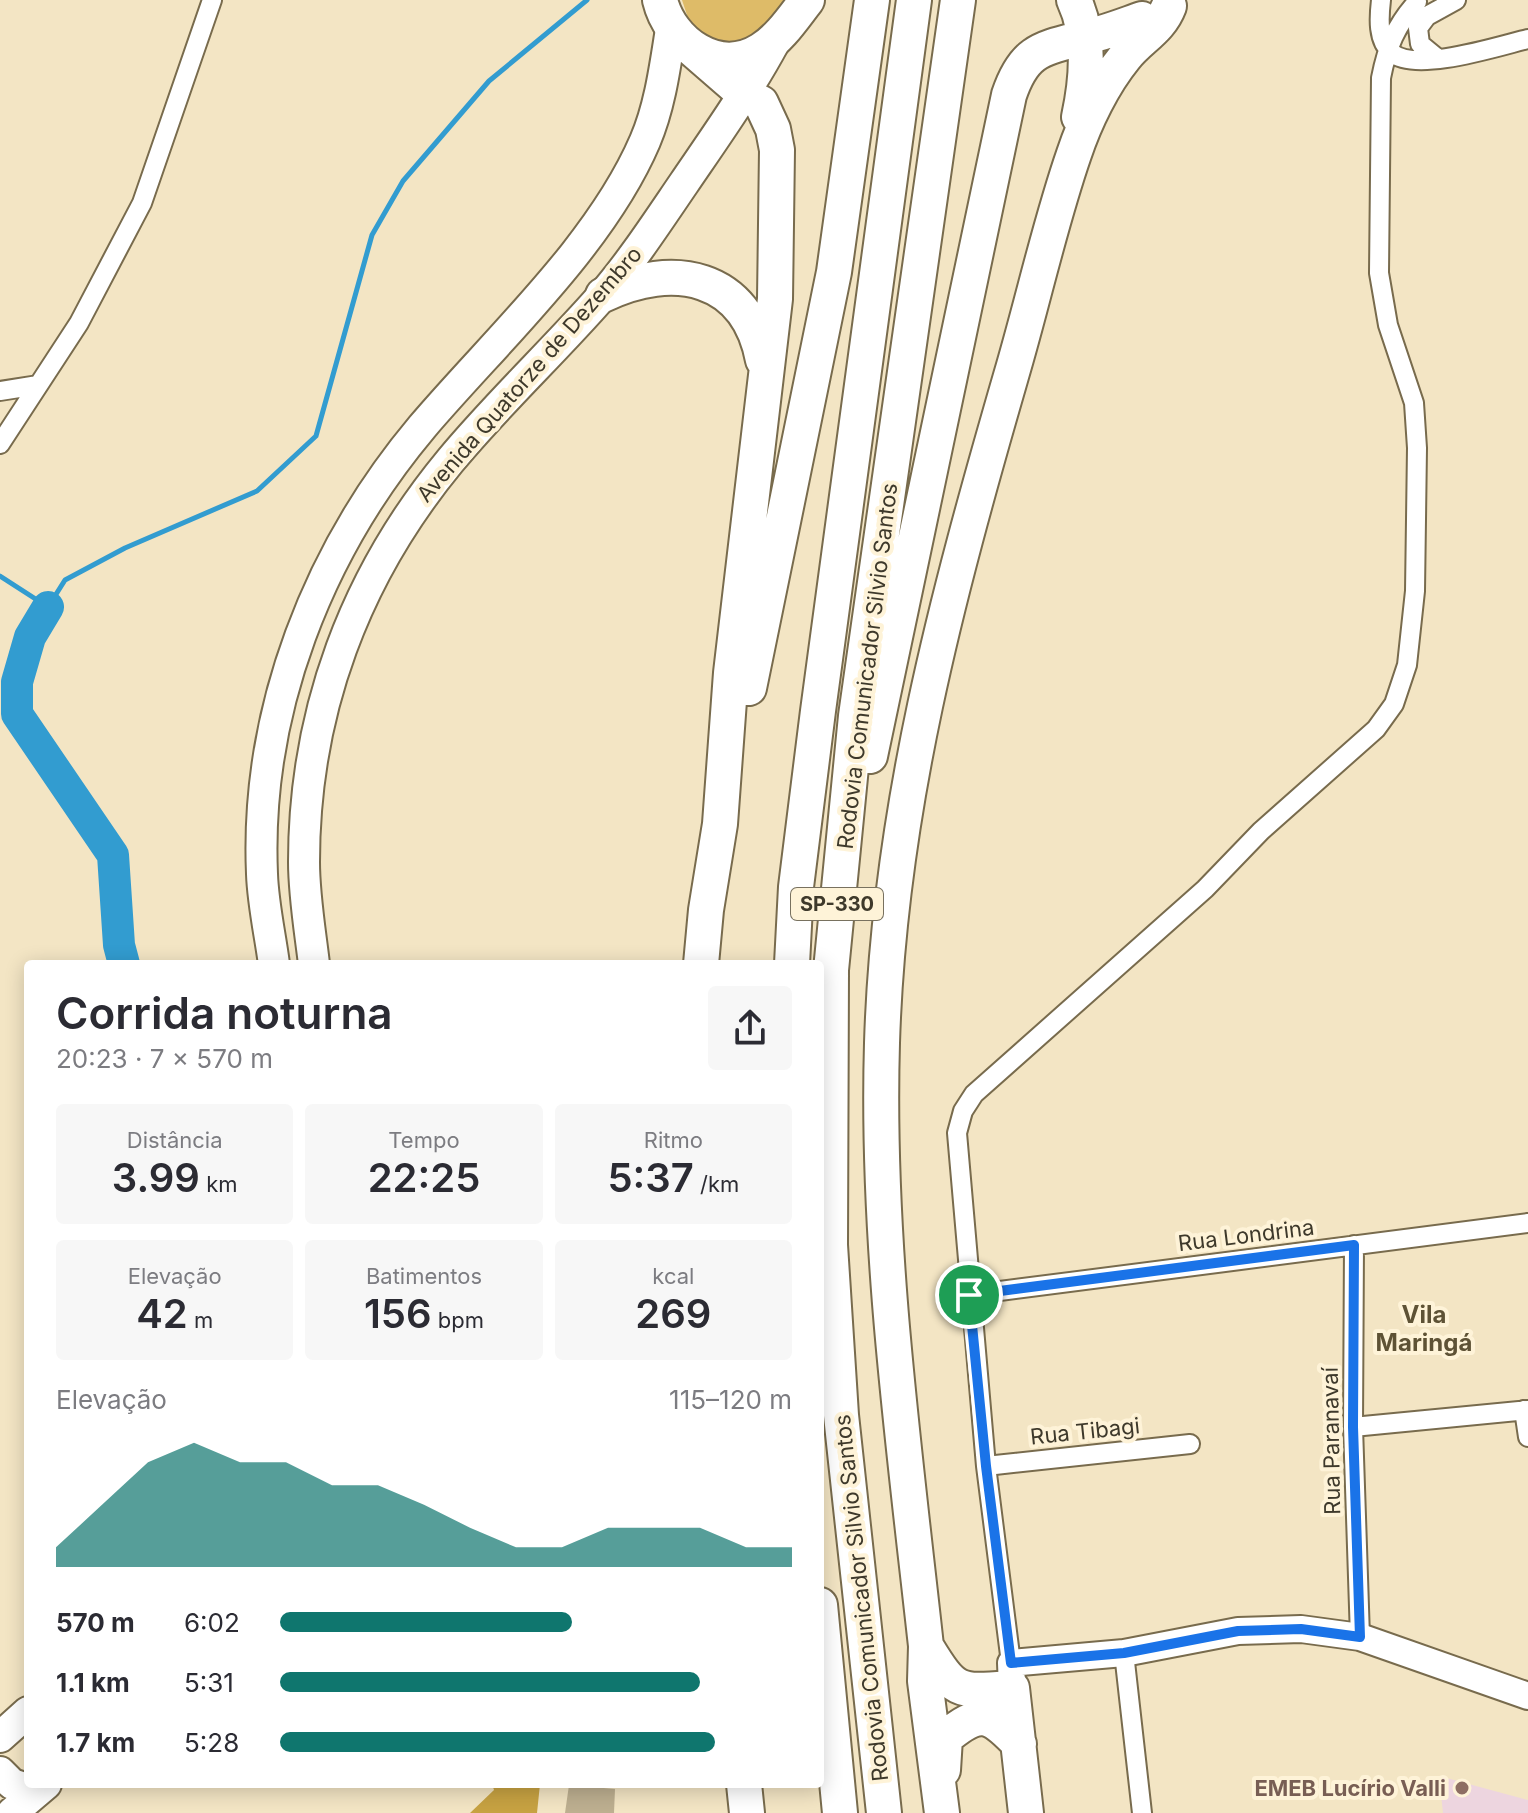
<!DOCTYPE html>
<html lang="pt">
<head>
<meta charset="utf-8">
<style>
	body { margin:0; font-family:Inter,sans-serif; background:#f7f7f7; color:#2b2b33; height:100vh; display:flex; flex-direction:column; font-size:30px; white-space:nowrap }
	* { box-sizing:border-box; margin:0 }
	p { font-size:26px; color:#7c7c81 }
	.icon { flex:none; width:44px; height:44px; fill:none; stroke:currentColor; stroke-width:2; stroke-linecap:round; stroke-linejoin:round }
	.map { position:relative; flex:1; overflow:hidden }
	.details { position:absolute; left:24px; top:960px; width:800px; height:828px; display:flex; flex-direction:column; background:#fff; border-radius:8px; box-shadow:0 4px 20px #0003 }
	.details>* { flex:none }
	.pin { position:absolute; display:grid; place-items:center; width:68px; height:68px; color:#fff; margin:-34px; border:4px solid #fff; border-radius:50%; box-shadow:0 2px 8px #0007 }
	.round { display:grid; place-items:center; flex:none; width:84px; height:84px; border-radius:8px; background:#f7f7f7 }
	.head { display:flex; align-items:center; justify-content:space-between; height:136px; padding:0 32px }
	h1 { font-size:44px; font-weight:600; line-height:60px }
	.metrics { display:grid; grid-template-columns:repeat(3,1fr); gap:12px; height:136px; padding:8px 32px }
	.metrics div { display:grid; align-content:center; border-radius:8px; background:#f7f7f7; text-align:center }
	.metrics b { font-size:40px; font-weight:600 }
	.metrics small { font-size:22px; font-weight:400 }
	.metrics p { font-size:22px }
	.chart { height:224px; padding:16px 32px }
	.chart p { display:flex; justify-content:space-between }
	.chart svg { width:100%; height:144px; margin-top:8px; fill:#0f766e; opacity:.7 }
	ul { padding:0 32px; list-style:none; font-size:26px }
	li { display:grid; grid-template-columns:128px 96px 1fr; align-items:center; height:60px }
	li i { height:20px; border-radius:10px; background:#0f766e }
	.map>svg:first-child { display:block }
</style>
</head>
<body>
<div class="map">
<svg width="1528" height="1813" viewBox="0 0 1528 1813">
	<rect width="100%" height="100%" fill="#f3e5c4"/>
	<path fill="#edd5df" d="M 1439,1776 L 1528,1800 L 1528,1813 L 1443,1813 Z"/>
	<path fill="#debb68" d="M 682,0 L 786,0 L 779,20 L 738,44 L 714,40 L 704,35 L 688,18 Z"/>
	<path fill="#c7a242" d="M 492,1784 L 540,1784 L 537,1813 L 470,1813 L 494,1790 Z"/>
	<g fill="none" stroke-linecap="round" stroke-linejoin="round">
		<path stroke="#329cd0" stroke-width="5" d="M 0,576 L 48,607 L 65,580 L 125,548 L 257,491 L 316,436 L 372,235 L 403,181 L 489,81 L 587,0"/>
		<path stroke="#329cd0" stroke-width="32" d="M 48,607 L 30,637 L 17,682 L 17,714 L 113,855 L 119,945 L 124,964"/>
	</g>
	<path fill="#bdaf90" d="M 569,1785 L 615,1789 L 614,1813 L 565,1813 Z"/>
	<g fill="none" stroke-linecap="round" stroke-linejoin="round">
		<g stroke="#786b4d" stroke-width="22">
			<path id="street" d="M 1381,0 C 1379,17 1377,41 1392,53 C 1416,73 1499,46 1528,39
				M 1437,58 L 1420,44 L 1418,28 L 1427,16 L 1456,0
				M 0,391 L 38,385
				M 0,444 L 79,323 L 142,203 L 212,0
				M 1354,1245 L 1353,1427 L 1360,1637
				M 969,1295 L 1528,1223
				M 1524,1410 L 1528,1437
				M 1353,1427 L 1528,1410
				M 986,1466 L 1190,1444
				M 1124,1653 L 1142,1813
				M 1011,1663 L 986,1466 L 957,1133 L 963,1111 L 974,1094 L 1205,889 L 1261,831 L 1376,729 L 1394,704 L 1407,665 L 1415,591 L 1417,448 L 1414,403 L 1388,325 L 1379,273 L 1381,78 C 1387,47 1396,25 1417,2"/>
		</g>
		<g stroke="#786b4d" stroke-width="30">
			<path id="secondary" d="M 1012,1688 L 1011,1663 L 1124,1653 L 1238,1631 L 1301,1629 L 1360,1637 L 1528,1696"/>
		</g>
		<g stroke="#786b4d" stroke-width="34">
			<path id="primary" d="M 274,964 C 270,934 263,904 262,874 C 255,711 318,551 422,427 C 495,341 600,246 645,141 C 660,106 665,67 671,29
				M 314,964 C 310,930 304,896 304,862 C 304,712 355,576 450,461 C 498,403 553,352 602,296 C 632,261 658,221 684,183 C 716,136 748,91 775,41
				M 0,1737 L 28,1712
				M 0,1772 L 12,1784 L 36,1792
				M 12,1813 L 46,1784"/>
		</g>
		<g stroke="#786b4d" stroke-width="38">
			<path id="highway" d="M 660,0 C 670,42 718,77 761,50 C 780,38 793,18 807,0
				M 1074,0 C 1091,36 1087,80 1079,117
				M 692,49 L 745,95 L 761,103 L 773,129 L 777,150 L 775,299 L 731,673 L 720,824 L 706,910 L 701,964
				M 603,295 C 673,261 747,275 763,360
				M 749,688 L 834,272 L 872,0
				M 870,756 L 1009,95 C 1024,51 1040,49 1082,38 C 1102,34 1122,26 1142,19
				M 792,964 L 796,887 L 818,711 L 914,0
				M 820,1605 L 840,1813
				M 926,1646 C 955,1694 958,1692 1012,1688 L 1026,1813
				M 943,1770 L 945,1738 C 981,1708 990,1714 1019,1744
				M 744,1784 L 747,1813
				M 884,1813 L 841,1415 L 830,1245 L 831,970 L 856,716 L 958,0
				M 942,1813 L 925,1681 L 926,1646 C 904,1446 876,1244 882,1043 C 889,811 947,597 1011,376 C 1033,302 1049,226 1074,154 C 1085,121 1103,84 1125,57 C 1140,38 1160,30 1169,6"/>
		</g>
		<use href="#street" stroke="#fff" stroke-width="18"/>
		<use href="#secondary" stroke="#fff" stroke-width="26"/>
		<use href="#primary" stroke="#fff" stroke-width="30"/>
		<use href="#highway" stroke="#fff" stroke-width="34"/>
	</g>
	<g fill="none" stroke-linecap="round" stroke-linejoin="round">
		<g stroke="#fff" stroke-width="16">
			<path id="route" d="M 1354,1245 L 1353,1427 L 1360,1637 L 1301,1629 L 1238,1631 L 1124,1653 L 1011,1663 L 986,1466 L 969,1295 Z"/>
		</g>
		<use href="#route" stroke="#1a73e8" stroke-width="10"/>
	</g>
	<circle fill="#8d6e63" stroke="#fef3d8" stroke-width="3" cx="1462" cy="1788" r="8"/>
	<g text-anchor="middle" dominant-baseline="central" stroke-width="8" stroke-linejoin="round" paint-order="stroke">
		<rect fill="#fef3d8" stroke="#78715f" stroke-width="2" x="791" y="888" width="92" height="32" rx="6"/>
		<g font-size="20" font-weight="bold" fill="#3e392b">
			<text x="837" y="904">SP-330</text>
		</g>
		<g font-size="22" fill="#3e392b" stroke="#fef3d8">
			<text transform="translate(529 374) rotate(-49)">Avenida Quatorze de Dezembro</text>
			<text transform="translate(867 666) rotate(-83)">Rodovia Comunicador Silvio Santos</text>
			<text transform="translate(1246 1235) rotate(-7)">Rua Londrina</text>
			<text transform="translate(1085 1431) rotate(-6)">Rua Tibagi</text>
			<text transform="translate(1331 1441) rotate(-91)">Rua Paranavaí</text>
			<text transform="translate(861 1598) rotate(-96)">Rodovia Comunicador Silvio Santos</text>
		</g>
		<g font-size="22" font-weight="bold" fill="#785e54" stroke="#fef3d8" text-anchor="end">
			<text x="1446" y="1788">EMEB Lucírio Valli</text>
		</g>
		<g font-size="24" font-weight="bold" fill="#5e5235" stroke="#fef3d8">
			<text x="1424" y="1314">Vila<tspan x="1424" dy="28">Maringá</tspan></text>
		</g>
	</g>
</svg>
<div class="pin" style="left:969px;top:1295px;background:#1e9e55"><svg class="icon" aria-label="arrive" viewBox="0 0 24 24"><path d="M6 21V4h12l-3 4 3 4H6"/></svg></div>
<section class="details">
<div class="head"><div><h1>Corrida noturna</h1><p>20:23 · 7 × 570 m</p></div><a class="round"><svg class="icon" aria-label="share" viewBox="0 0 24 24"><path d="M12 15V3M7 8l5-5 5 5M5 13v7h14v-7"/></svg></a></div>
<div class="metrics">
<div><p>Distância</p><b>3.99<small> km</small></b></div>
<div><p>Tempo</p><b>22:25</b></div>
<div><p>Ritmo</p><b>5:37<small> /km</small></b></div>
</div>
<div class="metrics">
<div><p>Elevação</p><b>42<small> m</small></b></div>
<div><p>Batimentos</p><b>156<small> bpm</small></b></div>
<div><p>kcal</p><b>269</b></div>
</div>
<div class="chart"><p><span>Elevação</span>115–120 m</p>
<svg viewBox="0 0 160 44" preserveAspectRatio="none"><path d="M0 44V38L10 25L20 12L30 6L40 12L50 12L60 19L70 19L80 25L90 32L100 38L110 38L120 32L130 32L140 32L150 38L160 38V44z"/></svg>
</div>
<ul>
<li><b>570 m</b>6:02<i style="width:57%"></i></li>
<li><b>1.1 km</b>5:31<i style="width:82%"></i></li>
<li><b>1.7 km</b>5:28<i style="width:85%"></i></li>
</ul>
</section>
</div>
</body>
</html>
